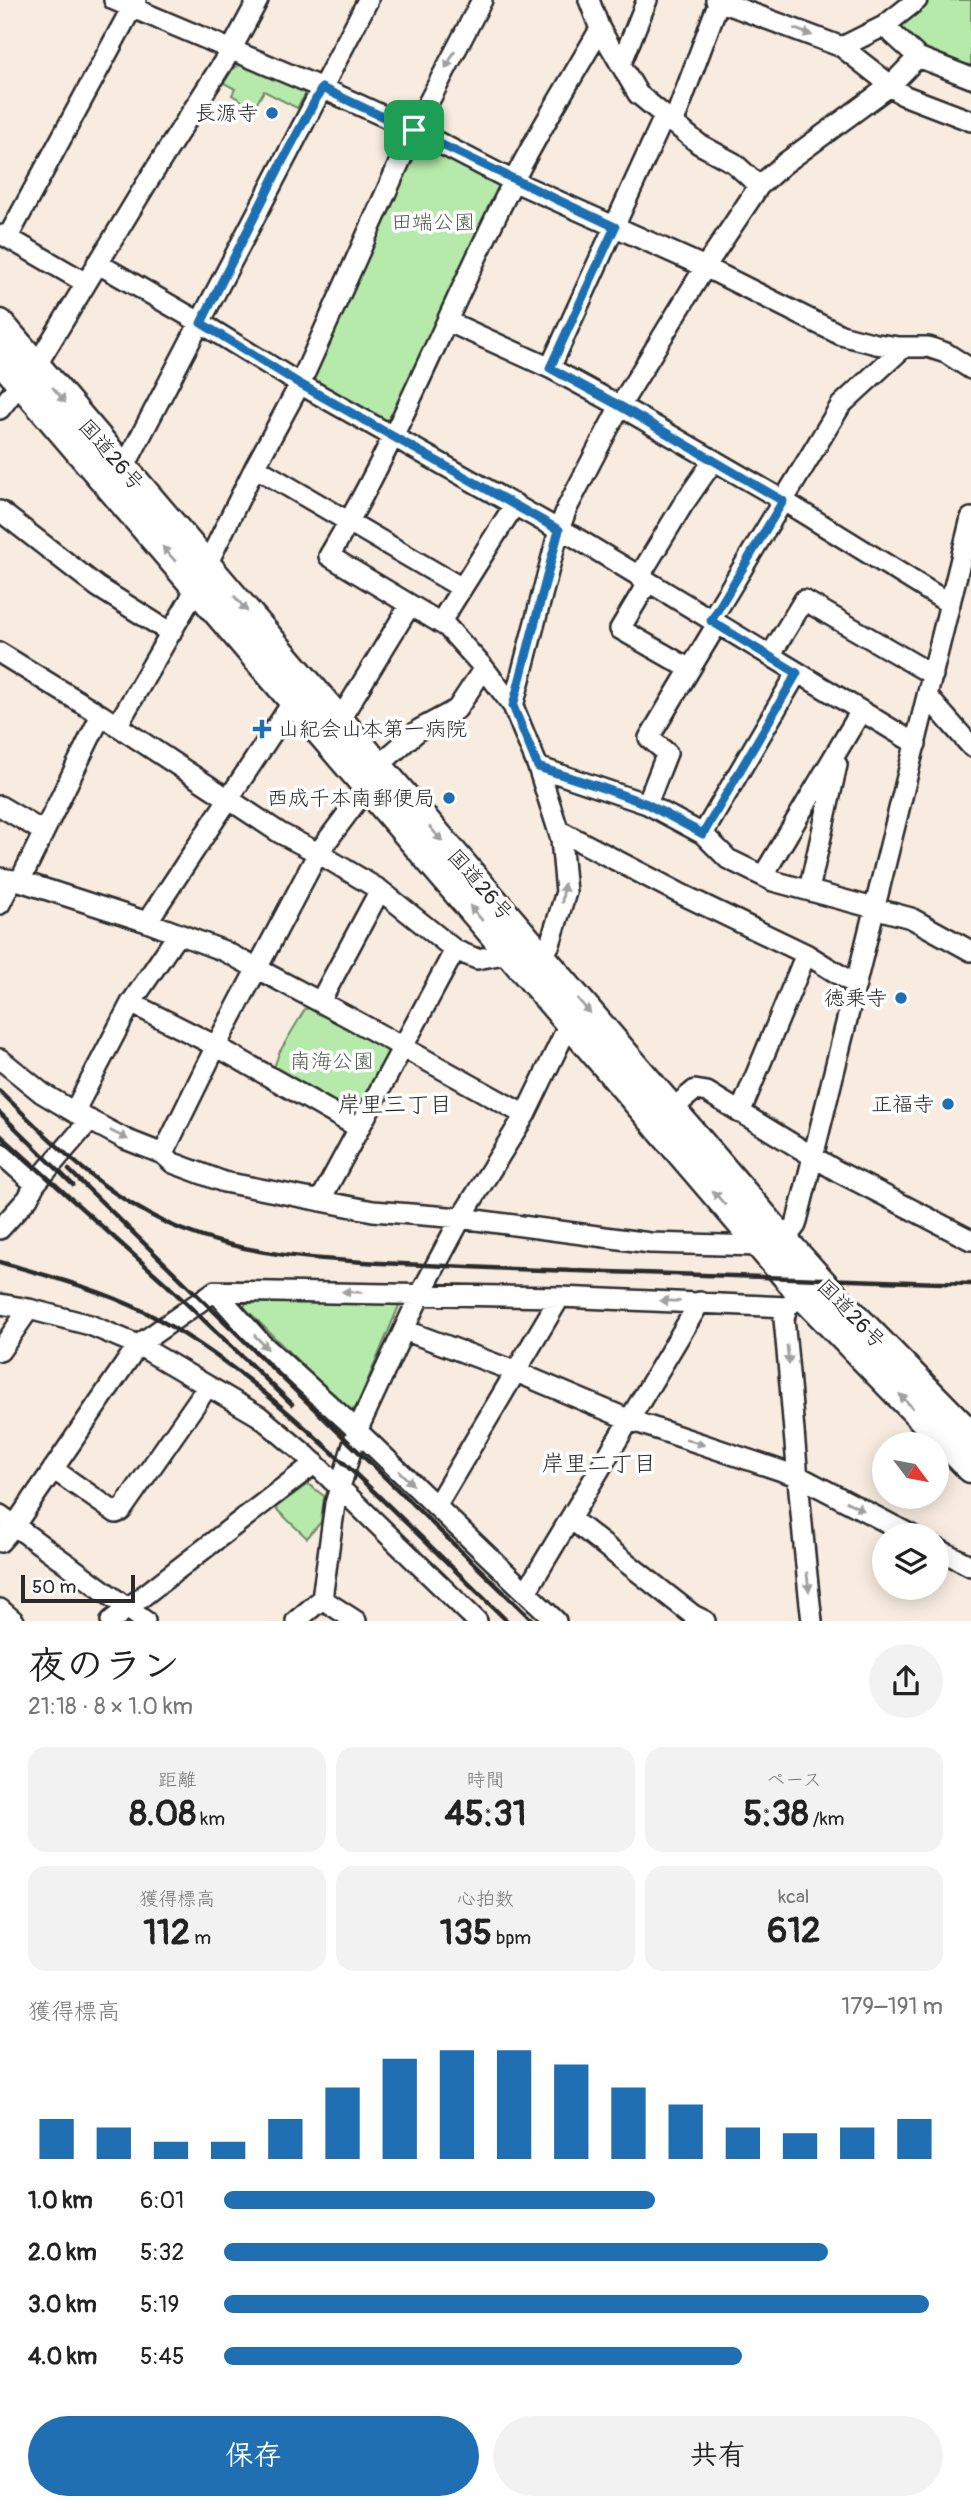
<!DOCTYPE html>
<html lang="ja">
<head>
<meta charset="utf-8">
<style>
	body { margin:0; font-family:Pangolin,"Klee One",sans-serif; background:#f2f2f2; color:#222; height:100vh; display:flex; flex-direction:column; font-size:26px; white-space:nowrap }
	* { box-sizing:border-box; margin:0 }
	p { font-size:23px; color:#767676 }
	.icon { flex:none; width:38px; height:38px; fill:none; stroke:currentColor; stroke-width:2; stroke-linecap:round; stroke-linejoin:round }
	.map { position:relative; height:1621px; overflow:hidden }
	.panel { display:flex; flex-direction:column; background:#fff; flex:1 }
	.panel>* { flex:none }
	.needle { width:46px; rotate:122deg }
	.fabs { position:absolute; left:872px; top:1432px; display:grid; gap:14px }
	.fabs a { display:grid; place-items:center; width:77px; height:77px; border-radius:50%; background:#fff; box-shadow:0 4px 18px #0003; font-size:35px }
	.scale { position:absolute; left:21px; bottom:18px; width:114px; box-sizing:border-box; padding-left:7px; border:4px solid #2b2b2b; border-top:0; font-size:19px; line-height:24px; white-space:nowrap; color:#2b2b2b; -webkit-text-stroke:5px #fff; paint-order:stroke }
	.pin { position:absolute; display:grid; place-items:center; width:60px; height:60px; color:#fff; margin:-30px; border-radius:14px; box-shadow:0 4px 10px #0006 }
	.round { display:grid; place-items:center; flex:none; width:74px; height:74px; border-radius:37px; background:#f2f2f2 }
	.head { display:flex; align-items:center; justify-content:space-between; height:119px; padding:0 28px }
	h1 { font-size:38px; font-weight:700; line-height:52px }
	.figures { display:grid; grid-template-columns:repeat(3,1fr); gap:10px; height:119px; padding:7px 28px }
	.figures div { display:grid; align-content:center; border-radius:18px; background:#f2f2f2; text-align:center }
	.figures b { font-size:35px; font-weight:700 }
	.figures small { font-size:19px; font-weight:400 }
	.figures p { font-size:19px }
	.chart { height:196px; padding:14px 28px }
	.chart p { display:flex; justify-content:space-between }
	.chart svg { width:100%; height:126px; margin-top:7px; stroke:#1f6fb2; stroke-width:6 }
	.cta { display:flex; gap:14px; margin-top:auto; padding:14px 28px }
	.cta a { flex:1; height:80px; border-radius:42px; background:#1f6fb2; color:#fff; font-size:28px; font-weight:700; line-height:80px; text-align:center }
	.cta a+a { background:#f2f2f2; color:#222 }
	ul { padding:0 28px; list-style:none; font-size:23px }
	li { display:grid; grid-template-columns:112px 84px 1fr; align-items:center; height:52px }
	li i { height:18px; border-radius:9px; background:#1f6fb2 }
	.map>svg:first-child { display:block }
</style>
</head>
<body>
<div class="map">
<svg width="971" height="1621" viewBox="0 0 971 1621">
	<rect width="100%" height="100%" fill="#f8ece0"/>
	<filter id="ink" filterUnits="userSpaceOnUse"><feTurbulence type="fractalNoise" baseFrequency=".0143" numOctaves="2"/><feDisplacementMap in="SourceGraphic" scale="14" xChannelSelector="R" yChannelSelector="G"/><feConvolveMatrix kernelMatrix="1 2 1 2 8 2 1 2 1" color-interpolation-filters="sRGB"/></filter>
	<g filter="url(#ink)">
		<path fill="#b6eaab" stroke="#708a6b" stroke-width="2" d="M 926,0 L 971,0 L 971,72 L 926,56 L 894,24 Z
			M 242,63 L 301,87 L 306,93 L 297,108 L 264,91 L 254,108 L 232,95 L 235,89 L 224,83 L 232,70 Z
			M 424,146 L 497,181 L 499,190 L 394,416 L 384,421 L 317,383 L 314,375 L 416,149 Z
			M 312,1007 L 388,1048 L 389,1055 L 358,1111 L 349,1113 L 273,1071 L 279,1053 L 305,1009 Z
			M 248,1298 L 401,1301 L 356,1408 L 348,1411 L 244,1307 Z
			M 308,1484 L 324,1496 L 321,1522 L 307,1538 L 275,1508 Z"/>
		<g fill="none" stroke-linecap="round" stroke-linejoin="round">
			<g stroke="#2b2b2b" stroke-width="24">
				<path id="minor" d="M 114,0 L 322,88 L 414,130 L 513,181 L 705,267 L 841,335 L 876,344 L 898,347 L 928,347 L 946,353 L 971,369
					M 589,0 L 600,29 L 638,94 L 699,144 L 734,163 L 759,186
					M 716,0 L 842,47 L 903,95 L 971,121
					M 884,26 L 917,0
					M 842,47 L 884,26 L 918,57 L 971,78
					M 621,64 L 647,0
					M 673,124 L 719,1
					M 3,235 L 86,283
					M 8,237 L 136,0
					M 97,263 L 201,323 L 300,384 L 559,530 L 567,508 L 620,406 L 705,267 L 759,186 L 785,163 L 891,85 L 918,57
					M 447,321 L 550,368 L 620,406 L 779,498 L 950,604
					M 36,366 L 148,181 L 231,50 L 258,0
					M 550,368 L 664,117
					M 0,409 L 21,382
					M 255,467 L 462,588
					M 123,470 L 368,0
					M 0,511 L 98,587 L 171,633
					M 639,577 L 682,506 L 714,460
					M 648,582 L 620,629 L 690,669
					M 711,620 L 841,405 L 904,347
					M 440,623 L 515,504
					M 0,653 L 101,715 L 280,833 L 318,853 L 380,890 L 455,950 L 477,959 L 510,953
					M 770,656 L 804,600 L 933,675
					M 928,697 L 971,746
					M 513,706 L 484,668 L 447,627 L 329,556 C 400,437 450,306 513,182 C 539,130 571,80 600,29
					M 339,721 L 410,605
					M 117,726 L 189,601 L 255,467 L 300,384 L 414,130 L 482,0
					M 378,766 L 420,729 L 457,709 L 484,668
					M 538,767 L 647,804 L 703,834 L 728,859 L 773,881 L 911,918 L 971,951
					M 647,804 L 667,753 L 649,738 L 717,624
					M 0,806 L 44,832
					M 558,830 L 679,893 L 806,954 L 856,985
					M 703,834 L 797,673
					M 763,876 L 861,711
					M 0,878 L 20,881 L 147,922 L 224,951 L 352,1019 L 525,1115
					M 20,881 L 101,715
					M 809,890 L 837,765
					M 0,904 L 12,880
					M 147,922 L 294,700
					M 542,957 L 550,944 L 566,892 L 561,839 L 538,767 L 513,706 L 559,530 L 573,536 L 916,744
					M 320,1002 L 380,890
					M 131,1003 L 216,1046 L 359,1128
					M 0,1059 L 42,1093 L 74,1112 L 125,1139 L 163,1154 L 173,1163 L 224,1182 L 373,1211 L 461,1218 L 650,1243 L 760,1246
					M 672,1109 L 695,1090 L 707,1092 L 837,1171 L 971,1240
					M 74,1112 L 131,1003 L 178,934
					M 740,1113 L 806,954
					M 0,1153 L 35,1184
					M 163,1154 L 216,1046 L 318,853 L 368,786
					M 320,1201 L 455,950
					M 0,1229 L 28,1198 L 35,1184 L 90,1120
					M 784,1241 L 796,1225 L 813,1157 L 971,518
					M 215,1291 L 262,1344 L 345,1419 L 556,1621
					M 796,1300 L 787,1307 L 784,1319 C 794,1420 800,1521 812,1621
					M 0,1304 L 29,1309 L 90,1325 L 138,1345 L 259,1416 L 307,1456 L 477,1621
					M 404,1330 L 514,1371 L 630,1420 L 800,1477 L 911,1535
					M 0,1351 L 29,1309
					M 53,1469 L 116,1513 L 121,1511 L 208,1386
					M 436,1506 L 560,1297
					M 0,1515 L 145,1621
					M 571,1519 L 693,1615 L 705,1621
					M 0,1542 L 15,1525 L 138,1345 L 215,1291 L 560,1297 L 787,1307
					M 936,1548 L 971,1566
					M 526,1592 L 700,1302
					M 322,1599 L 356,1621
					M 0,1609 L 14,1621
					M 111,1621 L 315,1463
					M 296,1621 L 322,1599 L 335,1504 L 357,1431 L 420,1295 L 461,1218 L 525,1115 L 569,1024"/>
			</g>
			<g stroke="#2b2b2b" stroke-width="33">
				<path id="highway" d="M 0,324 C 261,631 525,934 784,1241 L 830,1292 L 971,1436
					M 0,358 L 803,1295 L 971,1468"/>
			</g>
			<use href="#minor" stroke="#fff" stroke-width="19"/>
			<use href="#highway" stroke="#fff" stroke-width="28"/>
			<path stroke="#2b2b2b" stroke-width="4.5" d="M 0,1091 C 55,1145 109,1201 183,1230 C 247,1255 313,1259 380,1263 C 424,1265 468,1267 512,1269 C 665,1274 818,1278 971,1284
				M 0,1113 L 73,1185
				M 0,1135 L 166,1284 L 292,1404
				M 69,1170 C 223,1321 378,1470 533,1621
				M 0,1262 C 48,1276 100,1289 145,1312 C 220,1351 286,1409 347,1466 C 401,1517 454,1569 507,1621"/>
		</g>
		<defs><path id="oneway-solid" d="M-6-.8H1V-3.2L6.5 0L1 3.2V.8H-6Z" transform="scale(1.75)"/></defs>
		<g fill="#a0a0a0">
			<use href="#oneway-solid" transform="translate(803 32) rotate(21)"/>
			<use href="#oneway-solid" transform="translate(450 60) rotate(118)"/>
			<use href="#oneway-solid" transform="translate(59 395) rotate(51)"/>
			<use href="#oneway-solid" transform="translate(169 554) rotate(-131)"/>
			<use href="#oneway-solid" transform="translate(241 604) rotate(50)"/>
			<use href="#oneway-solid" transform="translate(436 834) rotate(49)"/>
			<use href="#oneway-solid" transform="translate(563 893) rotate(-83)"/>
			<use href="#oneway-solid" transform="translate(476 913) rotate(-130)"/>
			<use href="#oneway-solid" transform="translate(584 1006) rotate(49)"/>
			<use href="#oneway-solid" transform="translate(119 1135) rotate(27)"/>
			<use href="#oneway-solid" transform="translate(719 1198) rotate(-131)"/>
			<use href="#oneway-solid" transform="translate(352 1292) rotate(-178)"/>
			<use href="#oneway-solid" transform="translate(670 1301) rotate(-178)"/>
			<use href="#oneway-solid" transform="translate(261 1342) rotate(46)"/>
			<use href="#oneway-solid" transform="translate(788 1355) rotate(84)"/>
			<use href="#oneway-solid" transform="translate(906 1401) rotate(-134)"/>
			<use href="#oneway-solid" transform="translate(695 1442) rotate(19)"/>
			<use href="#oneway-solid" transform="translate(406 1478) rotate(44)"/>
			<use href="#oneway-solid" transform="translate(855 1506) rotate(27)"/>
			<use href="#oneway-solid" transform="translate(808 1582) rotate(83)"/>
		</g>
	</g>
	<g fill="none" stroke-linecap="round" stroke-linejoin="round" filter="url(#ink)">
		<g stroke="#fff" stroke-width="14">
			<path id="route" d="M 322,88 L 615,227 L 550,368 L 620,406 L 783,501 L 711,621 L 797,673 L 703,834 L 647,804 L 600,787 L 538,767 L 513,706 L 559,530 L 300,384 L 201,323 L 283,160 Z"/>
		</g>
		<use href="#route" stroke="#1f6fb2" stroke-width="9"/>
	</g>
	<g fill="#1f6fb2" stroke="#fff" stroke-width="2.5">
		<circle cx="272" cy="113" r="7"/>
		<path d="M258.5 718.5h7v7h7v7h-7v7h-7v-7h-7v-7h7z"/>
		<circle cx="449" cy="798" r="7"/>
		<circle cx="901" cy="998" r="7"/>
		<circle cx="948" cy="1104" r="7"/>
	</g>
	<g text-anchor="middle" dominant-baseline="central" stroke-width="7" stroke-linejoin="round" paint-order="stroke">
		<g font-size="21" fill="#2b2b2b" stroke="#fff" text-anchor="end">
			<text x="258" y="113">長源寺</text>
			<text x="278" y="729" text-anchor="start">山紀会山本第一病院</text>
			<text x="435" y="798">西成千本南郵便局</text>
			<text x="887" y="998">徳乗寺</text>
			<text x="934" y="1104">正福寺</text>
		</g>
		<g font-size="21" fill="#4e5b4b" stroke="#fff">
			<text x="433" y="222">田端公園</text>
			<text x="332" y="1061">南海公園</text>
		</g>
		<g font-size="21" fill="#2b2b2b" stroke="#fff">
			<text transform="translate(111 455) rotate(49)">国道26号</text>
			<text transform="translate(480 885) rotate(49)">国道26号</text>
			<text transform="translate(851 1314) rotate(46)">国道26号</text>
		</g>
		<g font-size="23" fill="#2b2b2b" stroke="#fff">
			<text x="395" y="1104">岸里三丁目</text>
			<text x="599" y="1463">岸里二丁目</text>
		</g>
	</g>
</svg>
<div class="fabs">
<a><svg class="needle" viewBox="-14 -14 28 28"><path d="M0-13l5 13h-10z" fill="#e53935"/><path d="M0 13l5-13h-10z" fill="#767676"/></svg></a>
<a><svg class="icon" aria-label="layers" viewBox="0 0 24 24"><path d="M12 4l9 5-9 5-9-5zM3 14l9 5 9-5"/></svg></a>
</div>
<div class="scale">50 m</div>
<div class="pin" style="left:414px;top:130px;background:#1e9e55"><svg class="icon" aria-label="arrive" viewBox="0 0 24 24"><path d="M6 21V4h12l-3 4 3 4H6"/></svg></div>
</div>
<section class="panel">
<div class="head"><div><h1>夜のラン</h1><p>21:18 · 8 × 1.0 km</p></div><a class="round"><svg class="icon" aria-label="share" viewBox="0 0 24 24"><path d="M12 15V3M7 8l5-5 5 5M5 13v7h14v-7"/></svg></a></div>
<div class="figures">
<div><p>距離</p><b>8.08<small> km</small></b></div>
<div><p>時間</p><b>45:31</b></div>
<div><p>ペース</p><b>5:38<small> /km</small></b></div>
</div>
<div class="figures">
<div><p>獲得標高</p><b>112<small> m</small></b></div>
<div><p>心拍数</p><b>135<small> bpm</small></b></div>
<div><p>kcal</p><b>612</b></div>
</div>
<div class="chart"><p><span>獲得標高</span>179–191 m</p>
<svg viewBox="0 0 160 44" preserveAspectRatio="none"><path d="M5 44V30M15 44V33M25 44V38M35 44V38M45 44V30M55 44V19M65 44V9M75 44V6M85 44V6M95 44V11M105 44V19M115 44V25M125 44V33M135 44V35M145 44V33M155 44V30"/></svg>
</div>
<ul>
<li><b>1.0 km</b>6:01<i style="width:60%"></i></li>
<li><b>2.0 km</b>5:32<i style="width:84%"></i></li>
<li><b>3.0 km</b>5:19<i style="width:98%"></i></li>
<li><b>4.0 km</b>5:45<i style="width:72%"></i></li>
</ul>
<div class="cta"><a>保存</a><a>共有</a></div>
</section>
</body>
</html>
